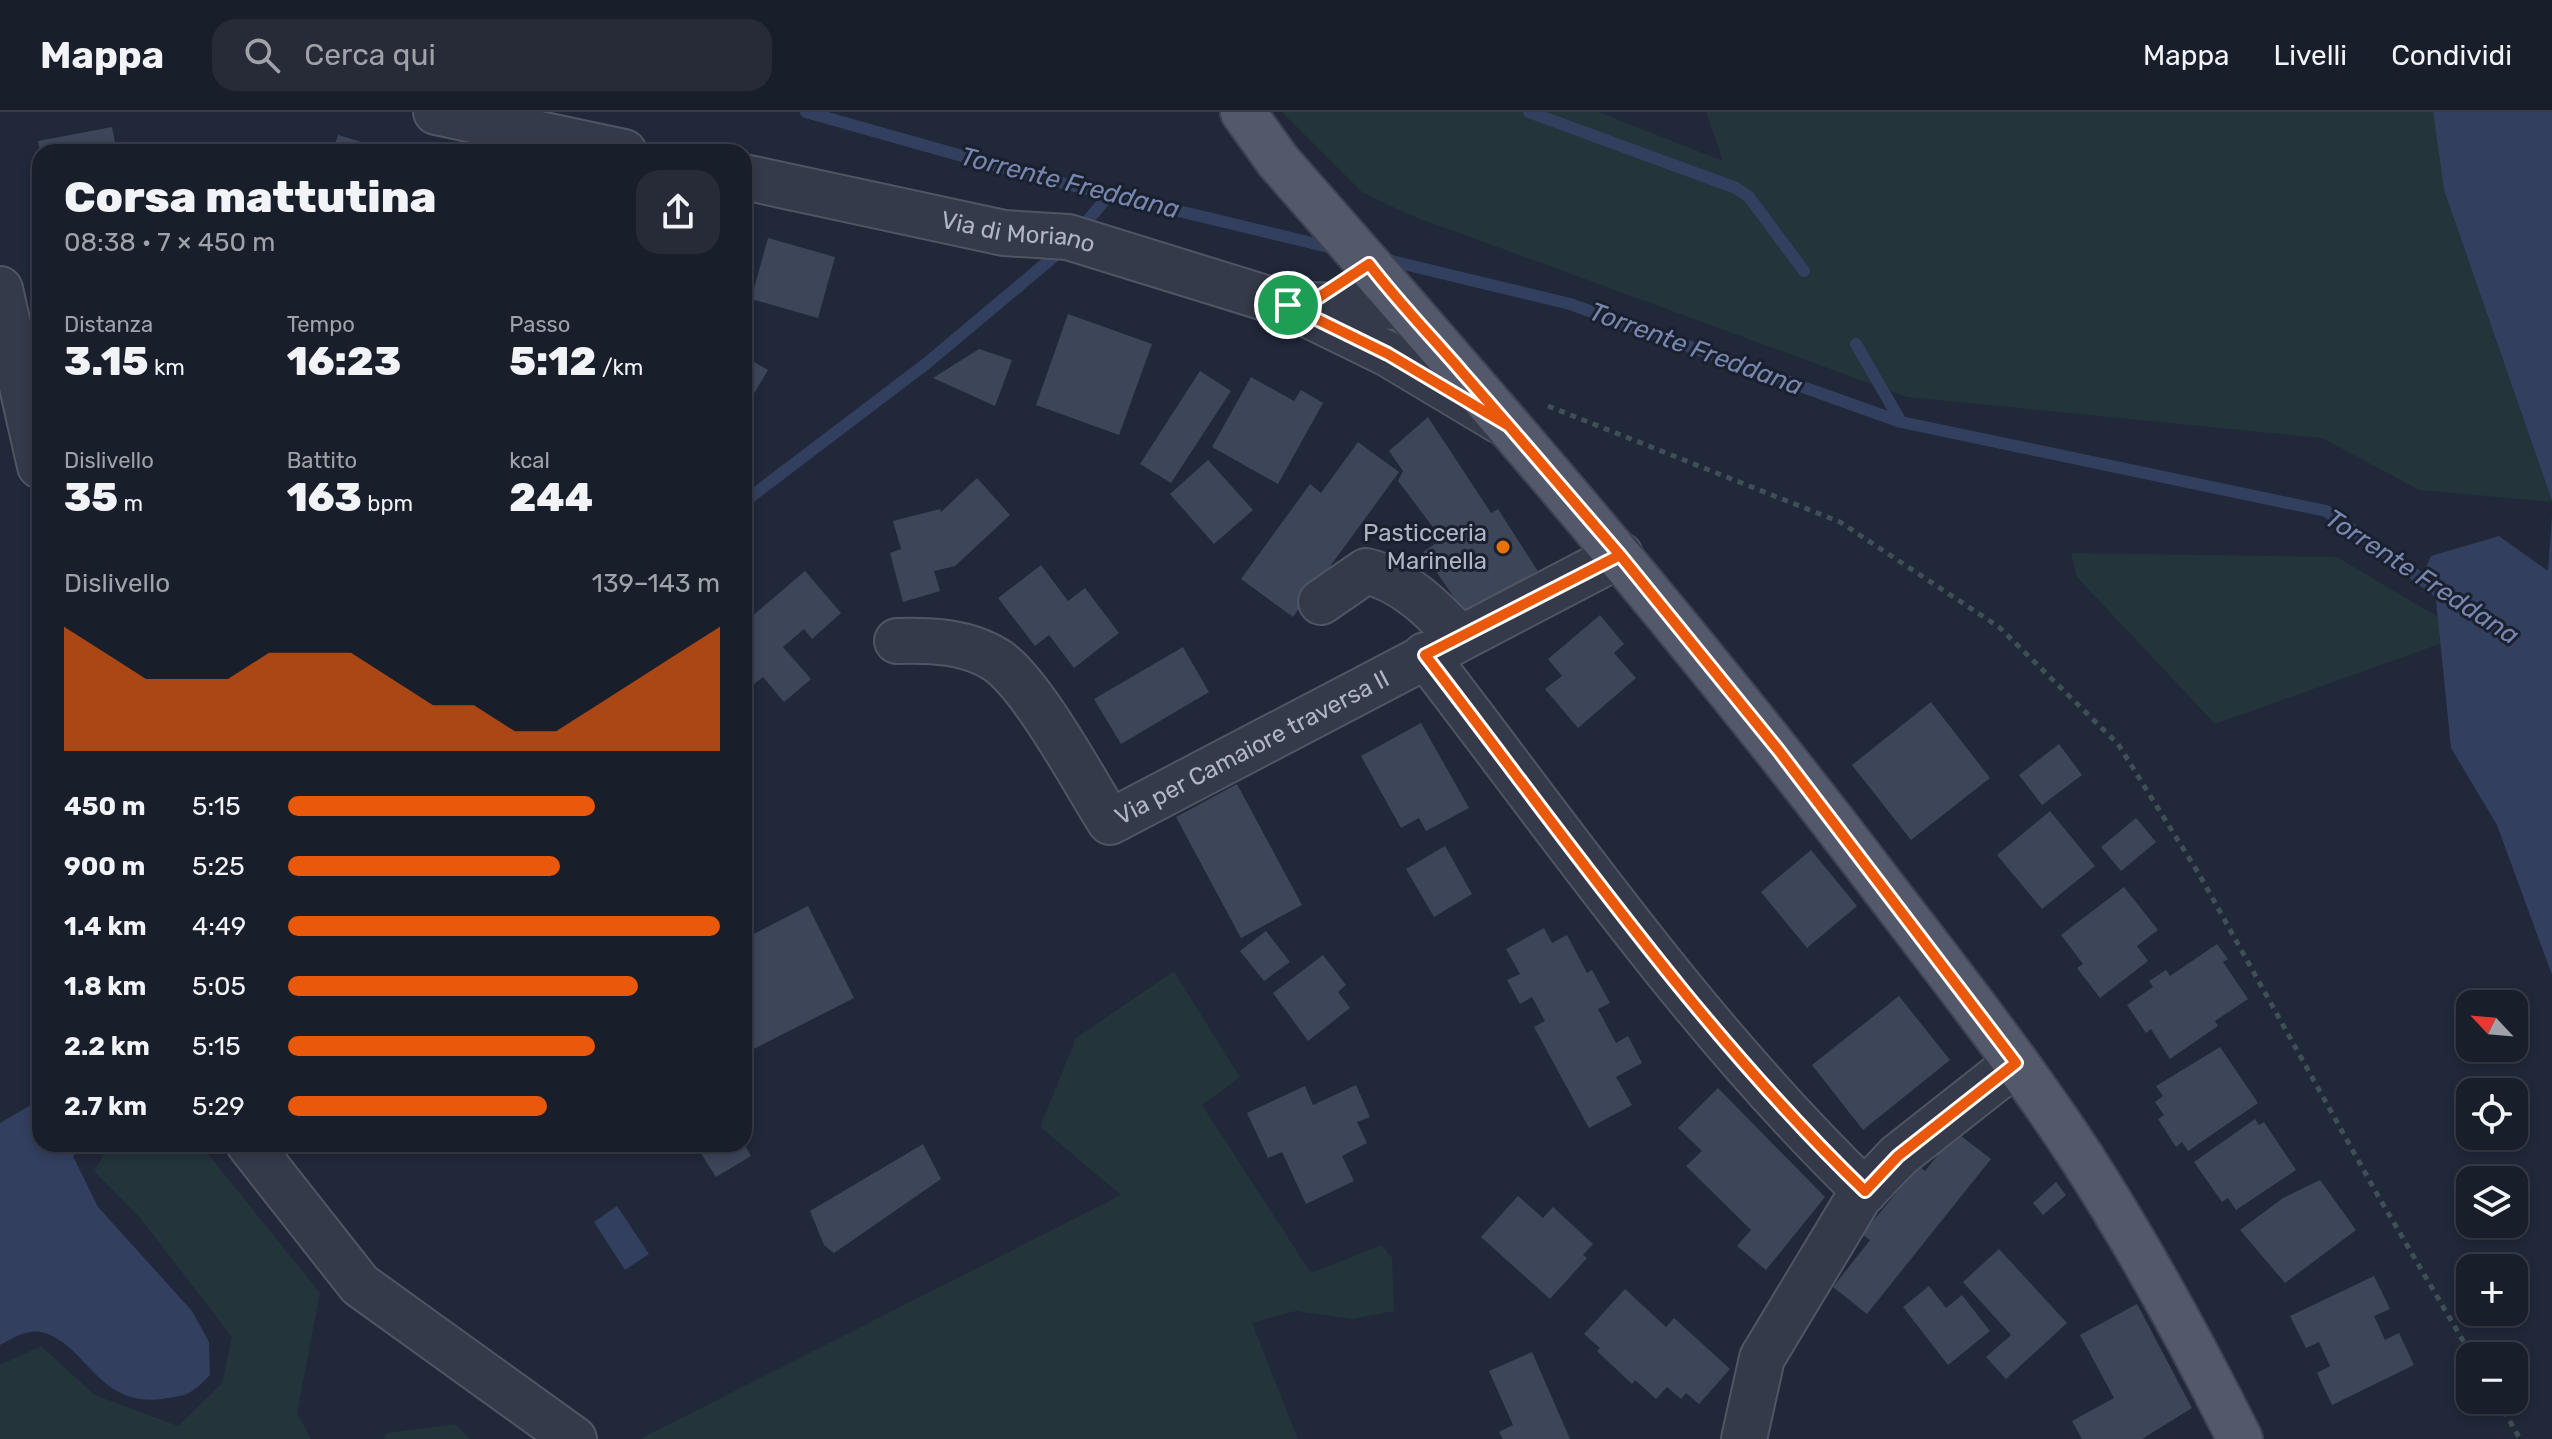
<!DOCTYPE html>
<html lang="it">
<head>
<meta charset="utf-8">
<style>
	body { margin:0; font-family:Rubik,sans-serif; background:#262b37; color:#f1f3f6; height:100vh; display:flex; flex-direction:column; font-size:30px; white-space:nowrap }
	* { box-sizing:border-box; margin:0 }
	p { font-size:26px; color:#9fa2a9 }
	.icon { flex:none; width:44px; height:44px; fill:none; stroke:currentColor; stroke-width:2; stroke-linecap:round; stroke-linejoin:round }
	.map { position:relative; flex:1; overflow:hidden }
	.side { position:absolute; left:32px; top:32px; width:720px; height:1008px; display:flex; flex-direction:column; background:#191e2b; border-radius:24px; box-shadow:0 4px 12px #0003,0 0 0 2px #373c47 }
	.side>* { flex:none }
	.needle { width:52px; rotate:296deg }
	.buttons { position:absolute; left:2456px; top:878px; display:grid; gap:16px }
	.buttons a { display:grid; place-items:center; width:72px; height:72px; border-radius:16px; background:#191e2b; box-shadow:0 4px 12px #0003,0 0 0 2px #373c47; font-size:40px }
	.pin { position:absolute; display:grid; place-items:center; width:68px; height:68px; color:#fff; margin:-34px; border:4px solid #fff; border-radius:50%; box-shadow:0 2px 8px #0007 }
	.round { display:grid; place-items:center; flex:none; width:84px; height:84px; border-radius:24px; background:#262b37 }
	.headline { display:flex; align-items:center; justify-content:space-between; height:136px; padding:0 32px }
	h1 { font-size:44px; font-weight:800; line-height:60px }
	.figures { display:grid; grid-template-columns:repeat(3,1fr); gap:12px; height:136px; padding:8px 32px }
	.figures div { display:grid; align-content:center }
	.figures b { font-size:40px; font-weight:800 }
	.figures small { font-size:22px; font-weight:400 }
	.figures p { font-size:22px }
	.chart { height:224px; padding:16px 32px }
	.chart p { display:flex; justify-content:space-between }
	.chart svg { width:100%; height:144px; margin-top:8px; fill:#ea580c; opacity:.7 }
	ul { padding:0 32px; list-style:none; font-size:26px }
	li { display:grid; grid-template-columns:128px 96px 1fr; align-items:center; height:60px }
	li i { height:20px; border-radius:10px; background:#ea580c }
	header { display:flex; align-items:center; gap:48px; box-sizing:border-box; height:112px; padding:0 40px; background:#191e2b; border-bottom:2px solid #373c47 }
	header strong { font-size:38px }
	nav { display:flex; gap:44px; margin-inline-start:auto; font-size:28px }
	.search { width:560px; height:72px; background:#262b37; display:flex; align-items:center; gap:20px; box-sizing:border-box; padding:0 28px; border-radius:24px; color:#9fa2a9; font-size:30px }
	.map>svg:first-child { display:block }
</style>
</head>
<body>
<header>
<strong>Mappa</strong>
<div class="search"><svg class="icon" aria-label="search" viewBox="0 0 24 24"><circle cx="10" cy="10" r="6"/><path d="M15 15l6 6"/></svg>Cerca qui</div>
<nav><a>Mappa</a><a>Livelli</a><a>Condividi</a></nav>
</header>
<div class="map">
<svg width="2552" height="1327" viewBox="0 0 2552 1327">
	<rect width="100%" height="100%" fill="#212839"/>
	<path fill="#23343a" d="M 1282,0 L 1599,0 L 1723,49 L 1706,0 L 2433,0 L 2444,78 L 2552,390 L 2419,378 L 2322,326 L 1907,285 L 1407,102 L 1362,80 Z
		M 2071,441 L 2337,445 L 2438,505 L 2440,532 L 2215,612 L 2076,464 Z
		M 1174,859 L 1240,965 L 1202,993 L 1311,1161 L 1382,1133 L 1392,1146 L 1394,1199 L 1352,1207 L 1296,1199 L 1252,1211 L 1298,1327 L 640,1327 L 1121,1083 L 1040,1015 L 1076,926 Z
		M 110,1032 L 200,1032 L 320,1181 L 297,1301 L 311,1327 L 0,1327 L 0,1253 L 41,1234 L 95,1283 L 178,1314 L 222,1271 L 232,1225 L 141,1107 L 94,1059 Z
		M 455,1312 L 470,1327 L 383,1327 L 387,1321 Z"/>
	<path fill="#333f5f" d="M 2433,0 L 2552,0 L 2552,389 L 2444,78 Z
		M 2552,403 L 2552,863 L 2497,713 L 2451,636 L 2435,479 L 2426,455 L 2431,444 L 2499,424 L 2548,459 Z
		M 29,994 L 40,996 L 40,1032 L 67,1032 L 98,1095 L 192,1199 L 209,1230 L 210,1263 C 191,1283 188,1283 162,1287 C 96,1295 87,1231 41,1220 C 26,1217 11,1227 0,1233 L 0,1011 Z
		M 617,1094 L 649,1142 L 625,1158 L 594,1110 Z"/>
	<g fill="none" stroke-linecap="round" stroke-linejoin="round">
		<path stroke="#333f5f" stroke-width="12" d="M 806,0 L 1037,65 L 1337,137
			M 1529,0 L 1736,76 L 1749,85 L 1804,159
			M 1079,119 L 1110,82
			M 1383,147 L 1570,192 L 1901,310 L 2326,399 L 2449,487
			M 1856,232 L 1901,310
			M 744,390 L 927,251 L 1064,136
			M 70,1039 L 77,1032"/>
	</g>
	<path fill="#3d4559" d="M 112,15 L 117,40 L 40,40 L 38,29 Z
		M 338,23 L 392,39 L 392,40 L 333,40 Z
		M 40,61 L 40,111 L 38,111 L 30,63 Z
		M 768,126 L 835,145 L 818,206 L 751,187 Z
		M 1068,202 L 1152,232 L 1119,323 L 1036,293 Z
		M 979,237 L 1012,248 L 995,294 L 933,266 Z
		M 744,244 L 768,258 L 752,285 L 744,280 Z
		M 1200,259 L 1231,279 L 1171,371 L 1140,352 Z
		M 1251,265 L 1294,289 L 1301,278 L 1323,291 L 1278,372 L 1212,335 Z
		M 1428,305 L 1491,401 L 1498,397 L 1541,464 L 1465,502 L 1423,440 L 1442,427 L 1398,369 L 1403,359 L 1389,339 Z
		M 1358,330 L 1399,360 L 1293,505 L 1241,467 L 1310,372 L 1321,381 Z
		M 1208,348 L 1253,398 L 1214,432 L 1170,382 Z
		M 977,366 L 1010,403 L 955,454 L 934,459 L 940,479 L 903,490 L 890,441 L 901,437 L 893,409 L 940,397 L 941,400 Z
		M 1041,453 L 1068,489 L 1085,476 L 1119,521 L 1074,556 L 1049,523 L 1035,534 L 998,486 Z
		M 805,459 L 841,501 L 812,527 L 804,517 L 783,535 L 811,567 L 784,590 L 763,565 L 754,572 L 744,560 L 744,511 Z
		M 1600,503 L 1624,532 L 1614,541 L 1636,566 L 1578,616 L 1545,577 L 1562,564 L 1548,547 Z
		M 1183,535 L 1209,580 L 1121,632 L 1094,587 Z
		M 1931,590 L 1990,666 L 1911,728 L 1852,653 Z
		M 1421,611 L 1469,696 L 1426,719 L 1419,706 L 1401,716 L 1361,644 Z
		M 2059,632 L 2082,663 L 2042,693 L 2019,663 Z
		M 1237,672 L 1302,793 L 1241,826 L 1176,705 Z
		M 2050,699 L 2095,754 L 2042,797 L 1997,743 Z
		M 2136,706 L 2156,730 L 2121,759 L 2101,735 Z
		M 1445,734 L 1472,782 L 1434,805 L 1406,757 Z
		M 1811,738 L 1857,794 L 1807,836 L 1761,780 Z
		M 2124,775 L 2158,818 L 2137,834 L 2148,849 L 2100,886 L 2077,856 L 2083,852 L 2061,823 Z
		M 808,794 L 854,886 L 744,942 L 744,827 Z
		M 1544,816 L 1552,831 L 1567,823 L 1587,861 L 1592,858 L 1610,891 L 1598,897 L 1616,931 L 1628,924 L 1642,951 L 1616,965 L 1632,993 L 1589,1016 L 1534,915 L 1545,909 L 1532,885 L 1520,892 L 1507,868 L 1520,862 L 1506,837 Z
		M 1266,819 L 1290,850 L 1264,869 L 1240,839 Z
		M 2217,832 L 2228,847 L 2223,850 L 2248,887 L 2215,909 L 2218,914 L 2170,947 L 2151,917 L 2146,921 L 2127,893 L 2153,875 L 2149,869 L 2166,858 L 2170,864 Z
		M 1323,843 L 1346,873 L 1338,880 L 1350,896 L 1308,929 L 1273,881 Z
		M 1899,884 L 1950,948 L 1863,1018 L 1812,953 Z
		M 2220,935 L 2258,991 L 2188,1039 L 2182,1030 L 2176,1035 L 2158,1007 L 2164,1003 L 2155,990 L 2163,984 L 2156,974 Z
		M 1356,973 L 1370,1005 L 1357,1010 L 1367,1031 L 1342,1044 L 1354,1069 L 1306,1092 L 1282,1040 L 1268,1046 L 1247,1001 L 1305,974 L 1313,993 Z
		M 1718,976 L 1825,1085 L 1766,1158 L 1737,1134 L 1751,1118 L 1686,1054 L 1702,1039 L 1678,1016 Z
		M 2255,1007 L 2259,1013 L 2264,1010 L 2296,1058 L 2236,1098 L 2228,1086 L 2222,1090 L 2194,1050 Z
		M 1956,1020 L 1991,1047 L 1867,1202 L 1833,1175 L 1870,1128 L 1862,1122 L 1919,1054 L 1925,1059 Z
		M 695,1032 L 744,1032 L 751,1044 L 716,1065 Z
		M 923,1032 L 941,1067 L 834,1141 L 824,1133 L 810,1099 Z
		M 2320,1068 L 2356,1118 L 2285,1171 L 2240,1118 L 2283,1086 Z
		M 2056,1070 L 2066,1083 L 2043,1103 L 2033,1091 Z
		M 1518,1084 L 1543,1106 L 1553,1095 L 1593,1132 L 1583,1143 L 1587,1146 L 1550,1187 L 1481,1125 Z
		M 1999,1137 L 2067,1211 L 2006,1267 L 1986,1245 L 2011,1223 L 1963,1170 Z
		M 2374,1164 L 2390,1197 L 2374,1204 L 2385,1228 L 2399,1221 L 2414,1253 L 2332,1293 L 2317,1261 L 2330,1254 L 2319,1230 L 2306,1236 L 2290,1204 Z
		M 1929,1174 L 1946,1196 L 1962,1183 L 1990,1219 L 1948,1253 L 1903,1195 Z
		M 1625,1177 L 1666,1215 L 1674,1206 L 1730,1257 L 1699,1292 L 1686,1281 L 1681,1287 L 1667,1275 L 1656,1287 L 1635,1268 L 1632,1272 L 1597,1239 L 1600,1236 L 1584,1222 Z
		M 2137,1192 L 2192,1296 L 2142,1327 L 2082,1327 L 2072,1309 L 2114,1286 L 2080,1223 Z
		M 1532,1240 L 1570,1327 L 1503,1327 L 1499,1320 L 1513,1313 L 1489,1259 Z"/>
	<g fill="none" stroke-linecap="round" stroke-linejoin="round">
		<g stroke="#505564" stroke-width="48">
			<g id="minor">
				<path d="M 436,0 L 624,40"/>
				<path id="s1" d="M 744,65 L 1004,121 L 1068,125 L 1288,193 L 1388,242 L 1500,309"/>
				<path d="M 0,177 L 40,354"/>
				<path d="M 1303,193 L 1403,195"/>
				<path d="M 1321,490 L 1366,459 C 1404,468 1433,497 1459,525"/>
				<path id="s2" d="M 897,529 C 931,528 968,529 998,549 C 1034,575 1084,669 1110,710 L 1620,443"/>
				<path d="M 1425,543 C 1566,726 1698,918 1865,1079"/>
				<path d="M 249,1032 L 360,1173 L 574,1327"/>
				<path d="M 1744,1327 L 1762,1246 L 1859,1085 L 1898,1044 L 2016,951"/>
			</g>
		</g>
		<g stroke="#3e4353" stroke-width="48">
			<path id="major" d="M 1243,0 L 1278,49 C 1480,279 1681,510 1867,754 C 1940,850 2016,945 2082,1046 C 2140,1136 2192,1231 2240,1327"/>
		</g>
		<path stroke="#3e5055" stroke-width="5" stroke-dasharray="6 6" stroke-linecap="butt" d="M 1548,294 L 1840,410 L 1999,515 L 2118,632 L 2199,762 L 2377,1082 L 2472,1244
			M 2498,1288 L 2520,1327"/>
		<use href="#minor" stroke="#353a4a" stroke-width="44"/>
		<use href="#major" stroke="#53596a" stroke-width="44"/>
	</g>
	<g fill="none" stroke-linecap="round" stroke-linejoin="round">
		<g stroke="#fff" stroke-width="16">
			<path id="route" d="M 1288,193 L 1388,242 L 1509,314 L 1620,443 L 1779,639 L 2016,951 L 1898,1044 L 1865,1079 C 1698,918 1566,726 1425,543 L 1620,443 C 1567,382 1515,320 1462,260 C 1431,224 1398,190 1369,152 L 1307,193 L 1288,193"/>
		</g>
		<use href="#route" stroke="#ea580c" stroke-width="10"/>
	</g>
	<circle fill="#e8710a" stroke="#1a202e" stroke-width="3" cx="1503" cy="435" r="8"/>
	<g text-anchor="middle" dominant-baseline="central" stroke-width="6" stroke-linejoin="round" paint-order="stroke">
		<g font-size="24" fill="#b0b5c6" stroke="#1a202e">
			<text stroke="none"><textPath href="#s1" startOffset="280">Via di Moriano</textPath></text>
			<text stroke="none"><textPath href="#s2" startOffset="462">Via per Camaiore traversa II</textPath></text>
		</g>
		<g font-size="24" fill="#b0b5c6" stroke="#1a202e" text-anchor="end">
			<text x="1487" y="421">Pasticceria<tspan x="1487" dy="28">Marinella</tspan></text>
		</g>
		<g font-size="26" font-style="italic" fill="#7786af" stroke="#1a202e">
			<text transform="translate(1070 71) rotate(14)">Torrente Freddana</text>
			<text transform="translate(1696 237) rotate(20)">Torrente Freddana</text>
			<text transform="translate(2422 465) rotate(33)">Torrente Freddana</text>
		</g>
	</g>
</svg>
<div class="buttons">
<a><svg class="needle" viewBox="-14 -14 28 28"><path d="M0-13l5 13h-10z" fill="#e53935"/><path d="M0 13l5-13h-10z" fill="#9fa2a9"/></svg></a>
<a><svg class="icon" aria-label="locate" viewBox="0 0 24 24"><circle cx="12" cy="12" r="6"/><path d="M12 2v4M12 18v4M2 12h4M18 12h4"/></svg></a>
<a><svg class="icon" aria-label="layers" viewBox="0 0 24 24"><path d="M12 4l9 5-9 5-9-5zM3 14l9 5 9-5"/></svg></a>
<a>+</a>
<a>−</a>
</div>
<div class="pin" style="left:1288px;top:193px;background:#1e9e55"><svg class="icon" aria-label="arrive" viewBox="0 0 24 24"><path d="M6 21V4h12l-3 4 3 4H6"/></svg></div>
<section class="side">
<div class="headline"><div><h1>Corsa mattutina</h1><p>08:38 · 7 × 450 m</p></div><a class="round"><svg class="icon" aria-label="share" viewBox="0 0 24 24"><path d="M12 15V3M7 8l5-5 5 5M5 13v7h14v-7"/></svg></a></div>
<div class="figures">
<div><p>Distanza</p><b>3.15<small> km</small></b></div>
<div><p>Tempo</p><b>16:23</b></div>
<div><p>Passo</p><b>5:12<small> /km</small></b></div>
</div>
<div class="figures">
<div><p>Dislivello</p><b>35<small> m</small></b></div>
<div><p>Battito</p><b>163<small> bpm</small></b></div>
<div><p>kcal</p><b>244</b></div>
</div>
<div class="chart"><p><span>Dislivello</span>139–143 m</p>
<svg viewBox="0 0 160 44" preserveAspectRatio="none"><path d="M0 44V6L10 14L20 22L30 22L40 22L50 14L60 14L70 14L80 22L90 30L100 30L110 38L120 38L130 30L140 22L150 14L160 6V44z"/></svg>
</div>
<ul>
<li><b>450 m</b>5:15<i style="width:71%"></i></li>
<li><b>900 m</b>5:25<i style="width:63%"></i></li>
<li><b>1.4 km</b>4:49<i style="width:100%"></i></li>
<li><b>1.8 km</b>5:05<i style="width:81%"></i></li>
<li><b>2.2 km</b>5:15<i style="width:71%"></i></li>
<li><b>2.7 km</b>5:29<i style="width:60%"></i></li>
</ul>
</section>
</div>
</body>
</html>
